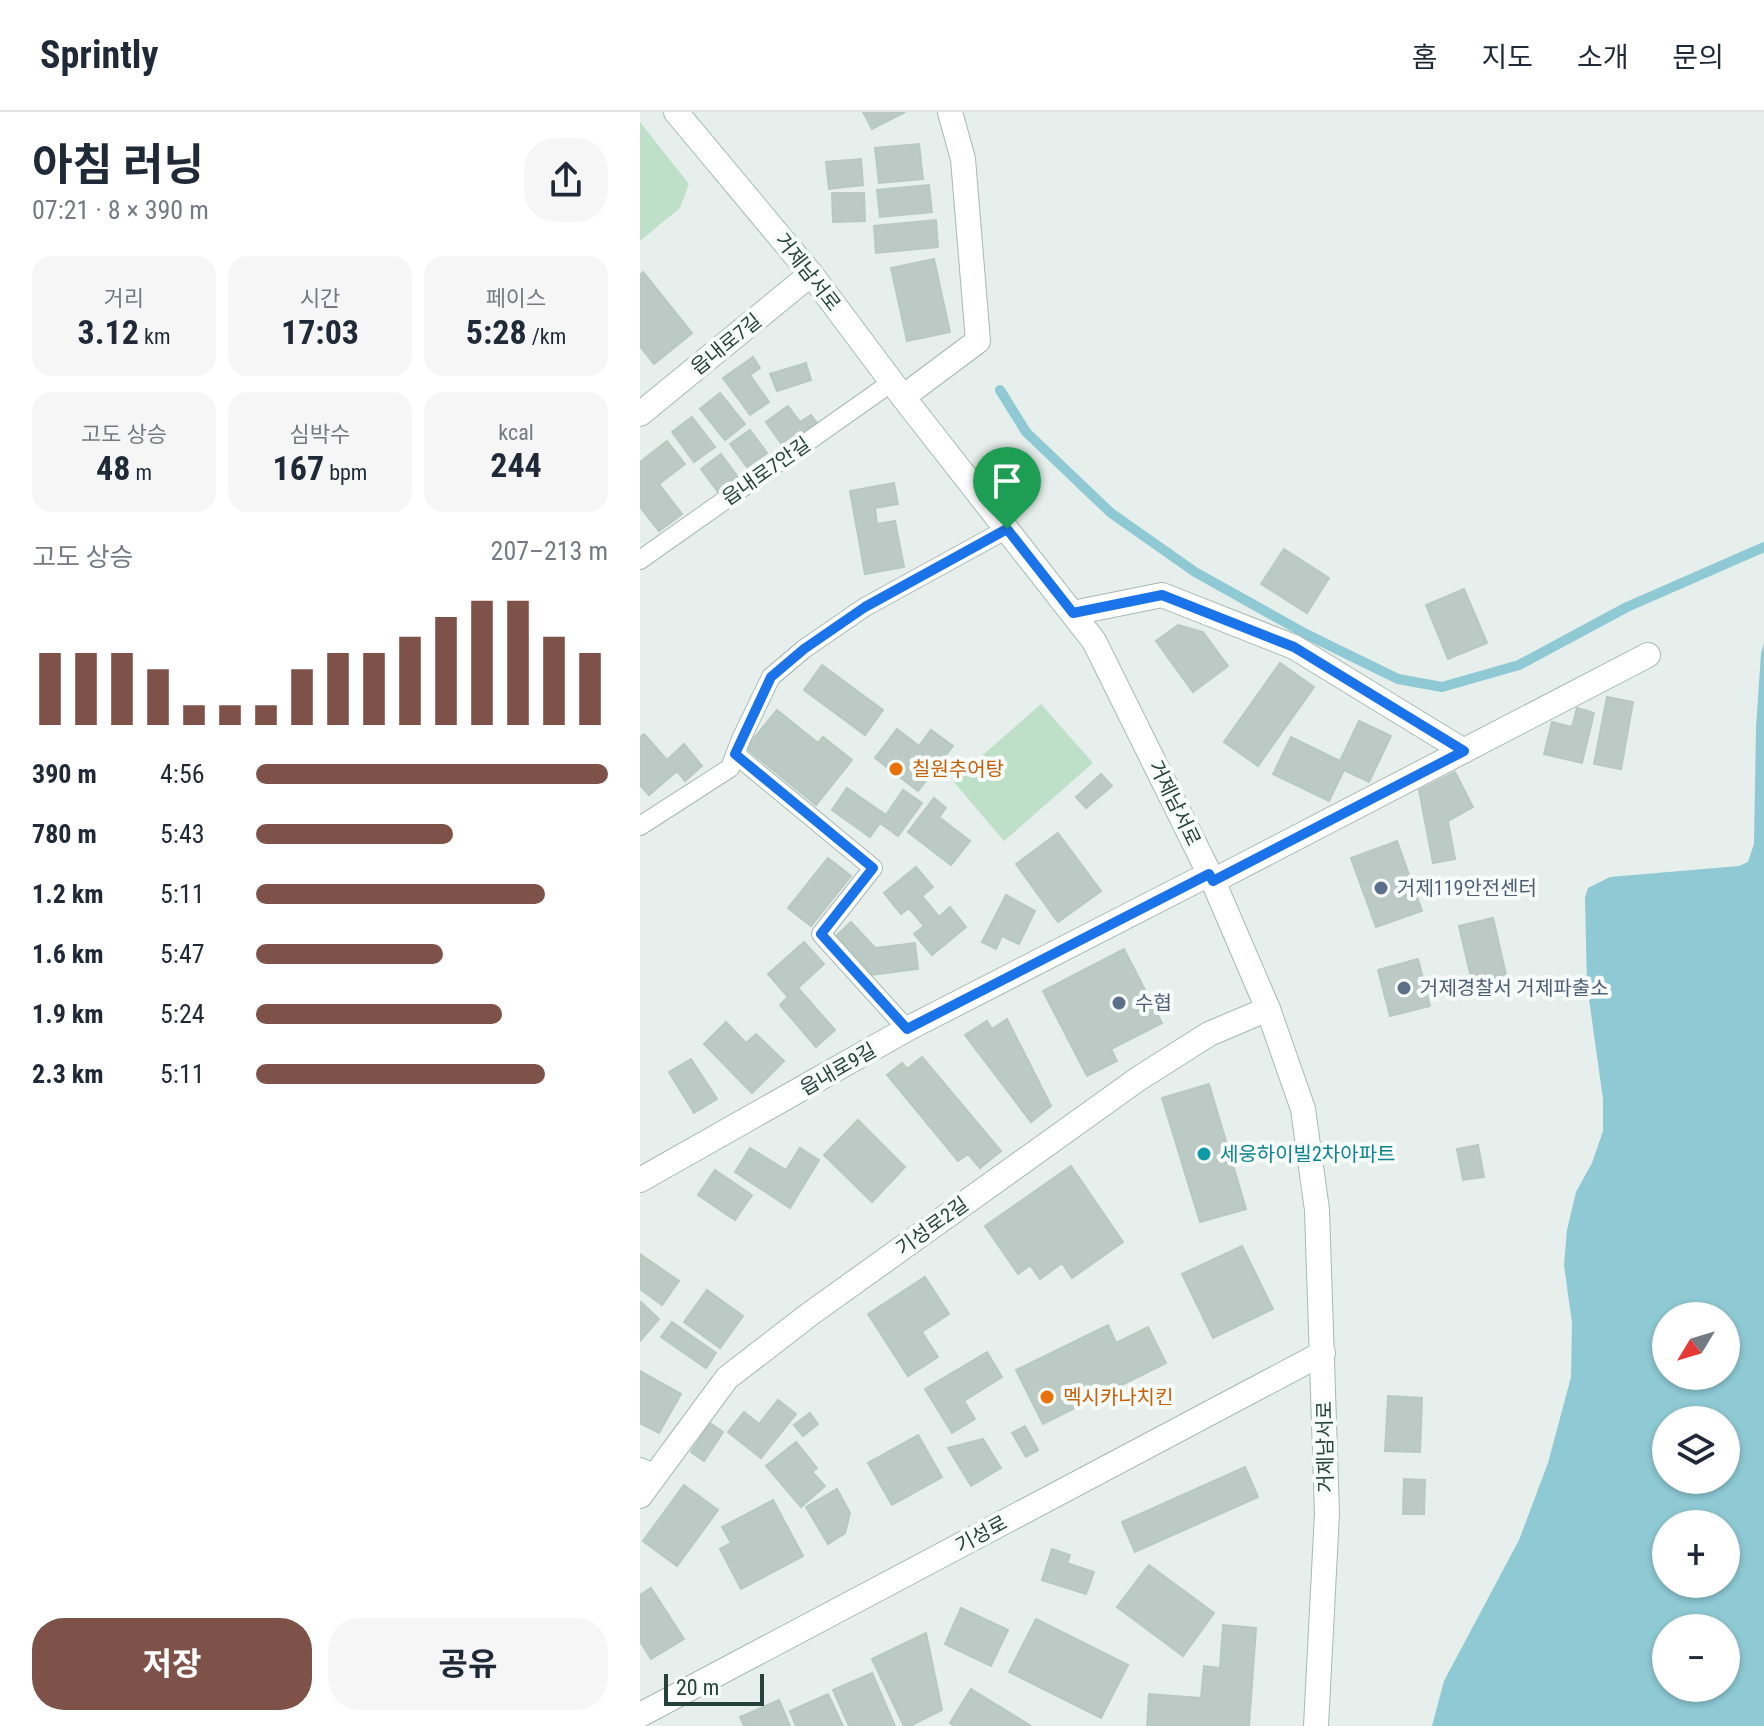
<!DOCTYPE html>
<html lang="ko">
<head>
<meta charset="utf-8">
<style>
	body { margin:0; font-family:"Roboto Condensed","Noto Sans KR",sans-serif; background:#f6f6f7; color:#1f2937; height:100vh; display:flex; flex-direction:column; font-size:30px; white-space:nowrap }
	* { box-sizing:border-box; margin:0 }
	p { font-size:26px; color:#747a83 }
	.icon { flex:none; width:44px; height:44px; fill:none; stroke:currentColor; stroke-width:2; stroke-linecap:round; stroke-linejoin:round }
	.map { position:relative; flex:1; overflow:hidden }
	.details { display:flex; flex-direction:column; background:#fff; width:640px }
	.details>* { flex:none }
	.needle { width:52px; rotate:232deg }
	.buttons { position:absolute; left:1012px; top:1190px; display:grid; gap:16px }
	.buttons a { display:grid; place-items:center; width:88px; height:88px; border-radius:50%; background:#fff; box-shadow:0 2px 6px #0004; font-size:40px }
	.scale { position:absolute; left:24px; bottom:20px; width:100px; box-sizing:border-box; padding-left:8px; border:4px solid #24423a; border-top:0; font-size:22px; line-height:28px; white-space:nowrap; color:#24423a; -webkit-text-stroke:6px #f7fbf9; paint-order:stroke }
	.pin { position:absolute; display:grid; place-items:center; width:68px; height:68px; color:#fff; margin:-82px -34px; border-radius:50% 50% 50% 0; rotate:-45deg; box-shadow:0 0 8px #0007 }
	.pin .icon { rotate:45deg }
	.round { display:grid; place-items:center; flex:none; width:84px; height:84px; border-radius:32px; background:#f6f6f7 }
	.headline { display:flex; align-items:center; justify-content:space-between; height:136px; padding:0 32px }
	h1 { font-size:44px; font-weight:700; line-height:60px }
	.stats { display:grid; grid-template-columns:repeat(3,1fr); gap:12px; height:136px; padding:8px 32px }
	.stats div { display:grid; align-content:center; border-radius:20px; background:#f6f6f7; text-align:center }
	.stats b { font-size:34px; font-weight:700 }
	.stats small { font-size:22px; font-weight:400 }
	.stats p { font-size:22px }
	.chart { height:224px; padding:16px 32px }
	.chart p { display:flex; justify-content:space-between }
	.chart svg { width:100%; height:144px; margin-top:8px; stroke:#7f5249; stroke-width:6 }
	.cta { display:flex; gap:16px; margin-top:auto; padding:16px 32px }
	.cta a { flex:1; height:92px; border-radius:32px; background:#7f5249; color:#fff; font-size:32px; font-weight:700; line-height:92px; text-align:center }
	.cta a+a { background:#f6f6f7; color:#1f2937 }
	ul { padding:0 32px; list-style:none; font-size:26px }
	li { display:grid; grid-template-columns:128px 96px 1fr; align-items:center; height:60px }
	li i { height:20px; border-radius:10px; background:#7f5249 }
	header { display:flex; align-items:center; gap:48px; box-sizing:border-box; height:112px; padding:0 40px; background:#fff; border-bottom:2px solid #e0e1e3 }
	header strong { font-size:38px }
	nav { display:flex; gap:44px; margin-inline-start:auto; font-size:28px }
	main { display:flex; flex:1; min-height:0 }
	.map>svg:first-child { display:block }
</style>
</head>
<body>
<header>
<strong>Sprintly</strong>
<nav><a>홈</a><a>지도</a><a>소개</a><a>문의</a></nav>
</header>
<main>
<section class="details">
<div class="headline"><div><h1>아침 러닝</h1><p>07:21 · 8 × 390 m</p></div><a class="round"><svg class="icon" aria-label="share" viewBox="0 0 24 24"><path d="M12 15V3M7 8l5-5 5 5M5 13v7h14v-7"/></svg></a></div>
<div class="stats">
<div><p>거리</p><b>3.12<small> km</small></b></div>
<div><p>시간</p><b>17:03</b></div>
<div><p>페이스</p><b>5:28<small> /km</small></b></div>
</div>
<div class="stats">
<div><p>고도 상승</p><b>48<small> m</small></b></div>
<div><p>심박수</p><b>167<small> bpm</small></b></div>
<div><p>kcal</p><b>244</b></div>
</div>
<div class="chart"><p><span>고도 상승</span>207–213 m</p>
<svg viewBox="0 0 160 44" preserveAspectRatio="none"><path d="M5 44V22M15 44V22M25 44V22M35 44V27M45 44V38M55 44V38M65 44V38M75 44V27M85 44V22M95 44V22M105 44V17M115 44V11M125 44V6M135 44V6M145 44V17M155 44V22"/></svg>
</div>
<ul>
<li><b>390 m</b>4:56<i style="width:100%"></i></li>
<li><b>780 m</b>5:43<i style="width:56%"></i></li>
<li><b>1.2 km</b>5:11<i style="width:82%"></i></li>
<li><b>1.6 km</b>5:47<i style="width:53%"></i></li>
<li><b>1.9 km</b>5:24<i style="width:70%"></i></li>
<li><b>2.3 km</b>5:11<i style="width:82%"></i></li>
</ul>
<div class="cta"><a>저장</a><a>공유</a></div>
</section>
<div class="map">
<svg width="1124" height="1614" viewBox="0 0 1124 1614">
	<rect width="100%" height="100%" fill="#e6efeb"/>
	<path fill="#bfe0c8" d="M 0,10 L 49,72 L 40,96 L 0,129 Z
		M 401,592 L 453,651 L 364,729 L 313,669 Z"/>
	<path fill="#8ec9d4" fill-rule="evenodd" d="M 1124,531 L 1124,1614 L 792,1614 L 804,1569 L 879,1428 L 908,1351 L 931,1265 L 932,1211 L 924,1153 L 927,1118 L 936,1080 L 952,1051 L 963,1019 L 963,987 L 947,873 L 945,785 L 948,776 L 970,765 L 1099,754 L 1108,750 L 1114,732 L 1116,616 L 1121,541 ZM 1026,1204 L 1086,1204 L 1086,1264 L 1026,1264 ZM 1026,1308 L 1086,1308 L 1086,1368 L 1026,1368 ZM 1026,1412 L 1086,1412 L 1086,1472 L 1026,1472 ZM 1026,1516 L 1086,1516 L 1086,1576 L 1026,1576 Z"/>
	<g fill="none" stroke-linecap="round" stroke-linejoin="round">
		<path stroke="#8ec9d4" stroke-width="10" d="M 360,278 L 386,320 L 471,401 L 555,460 L 666,522 L 758,567 L 802,575 L 879,553 L 987,495 L 1124,435"/>
	</g>
	<path fill="#bbcac4" stroke="#b8c9c2" stroke-width="2" d="M 223,0 L 265,0 L 232,17 Z
		M 279,32 L 283,67 L 239,71 L 235,36 Z
		M 221,47 L 223,73 L 189,77 L 186,50 Z
		M 289,73 L 292,100 L 240,105 L 237,78 Z
		M 192,81 L 224,81 L 225,109 L 193,110 Z
		M 296,108 L 298,135 L 236,141 L 234,114 Z
		M 294,147 L 310,220 L 267,229 L 251,156 Z
		M 3,160 L 52,221 L 14,252 L 0,234 L 0,163 Z
		M 113,245 L 120,256 L 110,263 L 129,290 L 110,303 L 83,266 Z
		M 166,251 L 171,268 L 137,279 L 130,262 Z
		M 80,281 L 105,312 L 85,328 L 60,297 Z
		M 148,294 L 160,310 L 171,303 L 177,311 L 143,334 L 126,310 Z
		M 52,305 L 75,335 L 54,350 L 32,320 Z
		M 110,318 L 127,341 L 107,355 L 90,332 Z
		M 27,329 L 45,352 L 19,372 L 42,402 L 19,419 L 0,395 L 0,350 Z
		M 81,342 L 98,365 L 78,380 L 61,357 Z
		M 254,371 L 258,392 L 235,396 L 237,412 L 255,409 L 264,455 L 225,462 L 210,379 Z
		M 644,437 L 689,466 L 667,501 L 621,472 Z
		M 824,477 L 847,531 L 808,547 L 786,493 Z
		M 538,513 L 563,520 L 588,554 L 553,580 L 516,529 Z
		M 640,551 L 674,575 L 618,654 L 584,630 Z
		M 182,553 L 243,598 L 225,623 L 164,578 Z
		M 967,585 L 993,590 L 981,657 L 954,652 Z
		M 937,596 L 954,601 L 942,651 L 904,642 L 912,610 L 932,615 Z
		M 137,598 L 178,631 L 183,625 L 212,648 L 176,693 L 106,636 Z
		M 719,609 L 751,624 L 729,670 L 704,658 L 689,689 L 633,662 L 651,625 L 700,649 Z
		M 257,617 L 279,634 L 291,618 L 313,634 L 278,679 L 235,646 Z
		M 4,622 L 27,648 L 44,632 L 62,654 L 45,669 L 37,659 L 9,683 L 0,673 L 0,625 Z
		M 815,660 L 833,695 L 808,709 L 815,747 L 793,751 L 779,678 Z
		M 461,662 L 472,674 L 446,696 L 436,685 Z
		M 207,676 L 246,703 L 263,678 L 282,691 L 258,724 L 240,711 L 230,725 L 192,698 Z
		M 294,686 L 306,696 L 299,705 L 330,729 L 311,753 L 268,720 Z
		M 418,721 L 461,779 L 418,810 L 376,752 Z
		M 757,729 L 782,799 L 736,815 L 711,746 Z
		M 188,746 L 211,764 L 171,814 L 148,796 Z
		M 276,755 L 293,775 L 282,784 L 299,805 L 310,795 L 326,815 L 292,843 L 274,822 L 284,814 L 269,796 L 261,802 L 244,781 Z
		M 366,783 L 395,799 L 379,832 L 362,824 L 356,837 L 342,830 Z
		M 853,806 L 867,867 L 833,874 L 819,814 Z
		M 211,810 L 235,836 L 275,831 L 278,857 L 231,863 L 196,824 Z
		M 164,830 L 184,852 L 158,876 L 195,918 L 176,935 L 140,893 L 148,885 L 128,862 Z
		M 484,837 L 522,911 L 471,937 L 477,949 L 447,964 L 403,879 Z
		M 778,847 L 790,894 L 750,904 L 738,858 Z
		M 367,907 L 411,994 L 391,1010 L 325,923 L 347,909 L 352,917 Z
		M 86,910 L 106,931 L 116,922 L 144,949 L 112,981 L 64,932 Z
		M 282,945 L 361,1039 L 340,1056 L 328,1042 L 318,1049 L 247,963 L 262,951 L 267,957 Z
		M 51,947 L 77,987 L 54,1001 L 29,960 Z
		M 569,972 L 606,1097 L 560,1110 L 522,986 Z
		M 218,1008 L 265,1055 L 232,1090 L 184,1043 Z
		M 838,1033 L 844,1065 L 823,1068 L 817,1037 Z
		M 110,1036 L 146,1058 L 160,1036 L 179,1048 L 150,1096 L 95,1060 Z
		M 431,1054 L 483,1130 L 432,1166 L 422,1151 L 400,1167 L 390,1153 L 378,1162 L 345,1114 Z
		M 75,1058 L 112,1083 L 95,1108 L 58,1083 Z
		M 602,1134 L 633,1197 L 573,1226 L 542,1162 Z
		M 0,1142 L 39,1169 L 22,1193 L 0,1177 Z
		M 285,1165 L 309,1202 L 282,1220 L 298,1245 L 268,1264 L 228,1202 Z
		M 67,1178 L 103,1204 L 80,1236 L 44,1210 Z
		M 1,1190 L 19,1207 L 0,1229 L 0,1192 Z
		M 32,1210 L 76,1241 L 66,1256 L 21,1225 Z
		M 468,1213 L 476,1231 L 508,1215 L 526,1251 L 403,1312 L 376,1258 Z
		M 347,1240 L 362,1265 L 324,1289 L 335,1307 L 312,1321 L 285,1277 Z
		M 0,1259 L 41,1282 L 19,1321 L 0,1311 Z
		M 748,1284 L 782,1286 L 780,1340 L 745,1339 Z
		M 138,1288 L 156,1302 L 121,1346 L 88,1320 L 104,1300 L 119,1312 Z
		M 170,1301 L 178,1312 L 163,1324 L 154,1313 Z
		M 70,1311 L 83,1320 L 64,1349 L 51,1340 Z
		M 385,1314 L 398,1338 L 386,1345 L 372,1321 Z
		M 278,1323 L 302,1365 L 252,1393 L 228,1351 Z
		M 343,1327 L 361,1356 L 331,1374 L 308,1336 Z
		M 156,1330 L 177,1356 L 172,1360 L 185,1374 L 161,1395 L 126,1354 Z
		M 605,1355 L 618,1385 L 495,1440 L 482,1410 Z
		M 764,1367 L 785,1368 L 784,1402 L 763,1402 Z
		M 44,1373 L 78,1398 L 37,1454 L 3,1429 Z
		M 197,1377 L 210,1401 L 205,1421 L 188,1432 L 166,1395 Z
		M 133,1388 L 163,1444 L 101,1477 L 80,1437 L 91,1431 L 82,1415 Z
		M 412,1437 L 430,1443 L 427,1451 L 454,1460 L 446,1482 L 402,1468 Z
		M 509,1453 L 574,1501 L 543,1544 L 477,1495 Z
		M 11,1476 L 44,1527 L 11,1547 L 0,1529 L 0,1483 Z
		M 321,1496 L 368,1518 L 351,1554 L 305,1532 Z
		M 396,1507 L 488,1553 L 461,1606 L 369,1560 Z
		M 583,1513 L 616,1516 L 609,1614 L 507,1614 L 509,1582 L 561,1586 L 564,1554 L 580,1556 Z
		M 286,1521 L 302,1598 L 270,1614 L 264,1614 L 232,1547 Z
		M 232,1561 L 255,1614 L 209,1614 L 193,1578 Z
		M 331,1577 L 391,1614 L 315,1614 L 310,1611 Z
		M 188,1582 L 203,1614 L 156,1614 L 150,1599 Z
		M 139,1588 L 150,1614 L 104,1614 L 100,1605 Z"/>
	<g fill="none" stroke-linecap="round" stroke-linejoin="round">
		<g stroke="#a8b8b2" stroke-width="20">
			<path id="lane" d="M 0,448 L 252,270
				M 95,642 L 233,756 L 181,822 L 267,917
				M 0,714 L 90,656 L 101,627 L 131,565 L 164,537 L 225,495 L 367,417
				M 0,1355 L 16,1362"/>
		</g>
		<g stroke="#a8b8b2" stroke-width="26">
			<path id="street" d="M 263,285 L 338,229 L 323,47 L 310,0
				M 0,302 L 171,162
				M 433,501 L 522,483 L 654,535 L 824,639
				M 573,769 L 1008,543
				M 0,1068 L 267,917 L 569,762
				M 0,1384 L 87,1266 L 170,1202 L 498,967 L 569,922 L 628,897
				M 0,1603 L 683,1241"/>
		</g>
		<g stroke="#a4bbb3" stroke-width="26">
			<path id="secondary" d="M 36,0 L 171,162 L 263,285 L 454,529 L 573,769 L 628,897 L 663,997 L 677,1098 L 687,1401 L 676,1614"/>
		</g>
		<use href="#lane" stroke="#fff" stroke-width="18"/>
		<use href="#street" stroke="#fff" stroke-width="24"/>
		<use href="#secondary" stroke="#fff" stroke-width="24"/>
	</g>
	<g fill="none" stroke-linecap="round" stroke-linejoin="round">
		<g stroke="#fff" stroke-width="16">
			<path id="route" d="M 367,417 L 433,501 L 522,483 L 654,535 L 824,639 L 573,769 L 569,762 L 267,917 L 181,822 L 233,756 L 95,642 L 131,565 L 164,537 L 225,495 Z"/>
		</g>
		<use href="#route" stroke="#1a73e8" stroke-width="10"/>
	</g>
	<g fill="#e8710a" stroke="#f7fbf9" stroke-width="3">
		<circle cx="256" cy="657" r="8"/>
		<circle cx="407" cy="1285" r="8"/>
	</g>
	<g fill="#5c6f8a" stroke="#f7fbf9" stroke-width="3">
		<circle cx="741" cy="776" r="8"/>
		<circle cx="764" cy="876" r="8"/>
		<circle cx="479" cy="891" r="8"/>
	</g>
	<circle fill="#0f9aa8" stroke="#f7fbf9" stroke-width="3" cx="564" cy="1042" r="8"/>
	<g text-anchor="middle" dominant-baseline="central" stroke-width="8" stroke-linejoin="round" paint-order="stroke">
		<g font-size="20" fill="#24423a" stroke="#f7fbf9">
			<text transform="translate(168 160) rotate(52)">거제남서로</text>
			<text transform="translate(86 232) rotate(-39)">읍내로7길</text>
			<text transform="translate(126 359) rotate(-35)">읍내로7안길</text>
			<text transform="translate(535 691) rotate(64)">거제남서로</text>
			<text transform="translate(198 957) rotate(-30)">읍내로9길</text>
			<text transform="translate(292 1114) rotate(-36)">기성로2길</text>
			<text transform="translate(685 1335) rotate(-91)">거제남서로</text>
			<text transform="translate(341 1422) rotate(-28)">기성로</text>
		</g>
		<g font-size="20" fill="#c56008" stroke="#f7fbf9" text-anchor="start">
			<text x="272" y="657">칠원추어탕</text>
			<text x="423" y="1285">멕시카나치킨</text>
		</g>
		<g font-size="20" fill="#4e5e75" stroke="#f7fbf9" text-anchor="start">
			<text x="757" y="776">거제119안전센터</text>
			<text x="780" y="876">거제경찰서 거제파출소</text>
			<text x="495" y="891">수협</text>
		</g>
		<g font-size="20" fill="#0d838f" stroke="#f7fbf9" text-anchor="start">
			<text x="580" y="1042">세웅하이빌2차아파트</text>
		</g>
	</g>
</svg>
<div class="buttons">
<a><svg class="needle" viewBox="-14 -14 28 28"><path d="M0-13l5 13h-10z" fill="#e53935"/><path d="M0 13l5-13h-10z" fill="#747a83"/></svg></a>
<a><svg class="icon" aria-label="layers" viewBox="0 0 24 24"><path d="M12 4l9 5-9 5-9-5zM3 14l9 5 9-5"/></svg></a>
<a>+</a>
<a>−</a>
</div>
<div class="scale">20 m</div>
<div class="pin" style="left:367px;top:417px;background:#1e9e55"><svg class="icon" aria-label="arrive" viewBox="0 0 24 24"><path d="M6 21V4h12l-3 4 3 4H6"/></svg></div>
</div>
</main>
</body>
</html>
